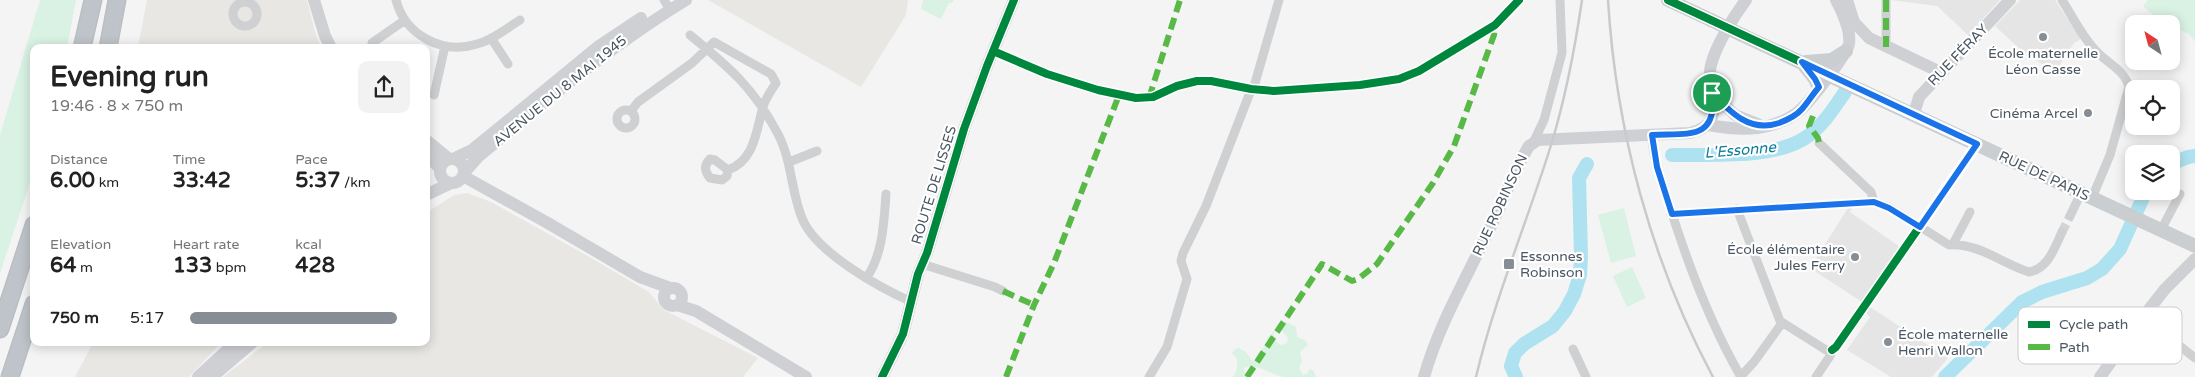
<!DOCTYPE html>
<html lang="en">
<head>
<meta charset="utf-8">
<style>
	body { margin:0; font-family:"Varela Round",sans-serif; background:#f2f2f2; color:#222; height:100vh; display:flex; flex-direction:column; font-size:19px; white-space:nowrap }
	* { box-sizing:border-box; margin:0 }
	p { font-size:16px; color:#767676 }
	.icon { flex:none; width:28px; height:28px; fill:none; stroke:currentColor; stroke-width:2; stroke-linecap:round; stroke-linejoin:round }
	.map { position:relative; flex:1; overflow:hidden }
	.side { position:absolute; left:30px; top:44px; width:400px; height:302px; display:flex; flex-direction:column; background:#fff; border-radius:10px; box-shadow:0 2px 12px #0003 }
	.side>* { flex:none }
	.needle { width:32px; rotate:324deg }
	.tools { position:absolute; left:2125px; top:15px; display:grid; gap:10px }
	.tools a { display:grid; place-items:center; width:55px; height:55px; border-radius:10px; background:#fff; box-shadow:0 2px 12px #0003; font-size:25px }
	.pin { position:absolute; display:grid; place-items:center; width:42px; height:42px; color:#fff; margin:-21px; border:2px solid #fff; border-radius:50%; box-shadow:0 1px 5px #0007 }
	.round { display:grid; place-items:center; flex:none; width:52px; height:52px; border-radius:10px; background:#f2f2f2 }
	.summary { display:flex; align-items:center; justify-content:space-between; height:85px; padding:0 20px }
	h1 { font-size:28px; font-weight:700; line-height:38px }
	.metrics { display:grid; grid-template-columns:repeat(3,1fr); gap:8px; height:85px; padding:5px 20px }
	.metrics div { display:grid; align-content:center }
	.metrics b { font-size:21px; font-weight:700 }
	.metrics small { font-size:14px; font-weight:400 }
	.metrics p { font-size:14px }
	ul { padding:0 20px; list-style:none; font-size:16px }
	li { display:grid; grid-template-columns:80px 60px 1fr; align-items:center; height:38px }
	li i { height:12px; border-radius:6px; background:#868d94 }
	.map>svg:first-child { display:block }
</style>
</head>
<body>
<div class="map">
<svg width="2195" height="377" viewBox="0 0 2195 377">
	<rect width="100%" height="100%" fill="#f4f4f4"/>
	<path fill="#e8e7e3" d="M 147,0 L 307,0 L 315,32 L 321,47 L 138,47 Z
		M 708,0 L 908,0 L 906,15 L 861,87 Z
		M 467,193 L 491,202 L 586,255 L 649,292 L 664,310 L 758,358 L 743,377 L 223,377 L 267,343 L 426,342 L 426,213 L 454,195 Z
		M 93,343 L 93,342 L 221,343 L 189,377 L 75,377 Z"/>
	<path fill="#e6e5e6" d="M 1891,0 L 2000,0 L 1968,35 L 1937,6 Z
		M 2020,0 L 2055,0 L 2081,39 L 2074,43 L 2055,72 L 2023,52 L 1995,26 Z
		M 1848,208 L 1852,208 L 1850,212 L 1900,247 L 1862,302 L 1810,268 Z
		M 1870,307 L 1948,358 L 1932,377 L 1891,377 L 1847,350 L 1870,317 L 1866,313 Z"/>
	<path fill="#d9f2e3" d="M 40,0 L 76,0 L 67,47 L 34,48 L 34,171 L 0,273 L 0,135 Z
		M 923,0 L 954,0 L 952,3 L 949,3 L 941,19 L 921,9 Z
		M 2148,0 L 2195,0 L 2195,42 L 2189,34 L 2171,26 L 2171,24 L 2161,22 L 2143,6 Z
		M 1624,208 L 1636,256 L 1611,263 L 1598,215 Z
		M 1632,267 L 1646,298 L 1627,307 L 1613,276 Z
		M 1286,322 L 1296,327 L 1297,337 L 1305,340 L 1308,345 L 1300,352 L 1302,360 L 1299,368 L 1303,375 L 1308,373 L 1309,369 L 1313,370 L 1316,377 C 1306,377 1293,377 1283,377 C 1270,374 1258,363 1244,368 L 1244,371 L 1247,377 L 1233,377 L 1237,369 L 1237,359 L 1232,353 L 1235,349 L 1239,348 L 1246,352 L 1252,361 L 1255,360 L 1258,353 L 1268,344 L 1267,338 L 1274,331 L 1274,340 L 1281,345 L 1286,343 L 1288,340 L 1287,336 C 1282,333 1281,330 1282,324 Z"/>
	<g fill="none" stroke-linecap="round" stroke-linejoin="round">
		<path stroke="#aee2f0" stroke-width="14" d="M 1672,155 C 1712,154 1775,160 1808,136 C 1824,124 1834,108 1845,92
			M 2171,164 L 2188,157 L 2195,156
			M 1516,377 L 1511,366 L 1515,353 L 1524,344 L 1553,326 L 1565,311 L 1574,294 L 1580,275 L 1581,256 L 1579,178 L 1587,164
			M 1945,377 L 2022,302 L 2042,292 L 2087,278 L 2102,269 L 2120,249 L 2146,191"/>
		<path stroke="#d2d4d7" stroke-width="9" stroke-dasharray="9 4.5" stroke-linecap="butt" d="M 2062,232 L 2070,216"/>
		<g stroke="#b9bec3" stroke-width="19">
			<path id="highway" d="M 82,48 L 93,0
				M 108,48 L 117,0
				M 0,329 L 34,225
				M 10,377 L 34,304"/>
		</g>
		<path stroke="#ced0d2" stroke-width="9" d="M 396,0 C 405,35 442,55 477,44 C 493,40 507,28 520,20
			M 664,0 L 670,10
			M 1886,0 L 1886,47
			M 2062,0 C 2073,17 2083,39 2098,53 C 2108,63 2125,71 2129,87 L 2110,155 L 2092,198
			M233 14a12 12 0 1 1 24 0a12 12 0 1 1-24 0Z
			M 690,35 C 730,68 753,87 778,134 C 792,161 791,191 802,218 C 815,252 880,288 912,302
			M 491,38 L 508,64
			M 372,43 L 405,20
			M 993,51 L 1047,74 L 1098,90 L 1136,98 L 1153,97 L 1177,86 L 1197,81 L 1211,81 L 1251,89 L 1274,91 L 1360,85 L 1399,79 L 1419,71 L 1495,25 L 1519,0
			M 434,95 L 445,46
			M617 119a9 9 0 1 1 18 0a9 9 0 1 1-18 0Z
			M 631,111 L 638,102 L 692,63 L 714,42 L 771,74 L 776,83 C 771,91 765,99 763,107 C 756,131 755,160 728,170
			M 1652,135 C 1652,155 1660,175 1666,194 C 1685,257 1708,320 1741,377
			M 1534,141 L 1544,120 L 1562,53 L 1560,0
			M 1819,143 L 1871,192 L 1874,202
			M 710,159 L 715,160 L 728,170 L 727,176 L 722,180 L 710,178 C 705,172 703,166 710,159 Z
			M 789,162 L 817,151
			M 1737,209 L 1780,321 L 1826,350 L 1832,350
			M 1671,214 L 1874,202 L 1889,207 L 1949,245 C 1979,243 2001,263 2029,272 C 2048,269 2055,247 2062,232
			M 2070,216 L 2081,193
			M 2161,230 L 2180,194
			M 1953,244 L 1970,212
			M 922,264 L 995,287 L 1003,291
			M 867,277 C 883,254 884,221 886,194
			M 2143,317 L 2195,358
			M 1573,349 L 1586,377
			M 1832,350 L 1836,347 L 1977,144
			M 1741,376 L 1754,362 L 1782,323
			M 1149,377 L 1167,347 L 1187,279 L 1181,261 L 1183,253 L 1206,206 L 1249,95 L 1255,83 L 1279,0
			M 1816,377 L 1830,356 L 1832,350"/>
		<path stroke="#ced0d4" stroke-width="12" d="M 314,0 L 325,36 L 331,48
			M 1847,0 L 1854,22 L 1869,38 L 1940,72
			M 1712,93 L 1735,115 L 1758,124
			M 1914,114 L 1919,97 L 2010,0
			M 1707,125 C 1727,128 1749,131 1768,126 C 1779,123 1790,119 1799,111 C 1809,103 1846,56 1849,44 C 1851,31 1842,11 1836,0
			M 426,140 L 449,159
			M 426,155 L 440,168
			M440 171a12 12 0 1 1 24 0a12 12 0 1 1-24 0Z
			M 453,159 L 472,150 L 599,46 L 641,18
			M 464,173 L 478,157 C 545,101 611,46 686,0
			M 463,176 L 546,222 L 640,277 L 670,288
			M 426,195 L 451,183
			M664 297a9 9 0 1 1 18 0a9 9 0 1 1-18 0Z
			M 677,305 L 696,311 L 806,377
			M 198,377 L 236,342
			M 212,377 L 253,342
			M 882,377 L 903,334 L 918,274 L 927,253 L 964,129 L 987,66 L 1014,0
			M 1424,377 C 1439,324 1466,279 1489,230 C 1503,203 1513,172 1529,146 L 1538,140 L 1690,133 C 1731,123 1704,91 1711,65 C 1716,45 1734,16 1746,0
			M 2100,377 L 2143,317 L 2165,289 L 2195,259"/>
		<path stroke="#caced1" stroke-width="14" d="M 1668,0 L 1711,20
			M 1742,35 L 2195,246
			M 1806,62 L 1832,60 L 1846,51
			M 1804,65 L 1815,79 L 1819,87"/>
		<use href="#highway" stroke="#bec4c9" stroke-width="16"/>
		<path stroke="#c9cacc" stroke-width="2.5" d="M 1608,0 C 1616,131 1651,261 1713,377
			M 1476,377 C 1495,297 1528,220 1552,142 C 1566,95 1575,48 1582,0"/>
		<path stroke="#caced1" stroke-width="14" d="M 1711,20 L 1742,35"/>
		<path stroke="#58b947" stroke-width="6" stroke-dasharray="12 6" stroke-linecap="butt" d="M 1886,0 L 1886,47
			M 1149,98 L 1180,0
			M 1813,116 L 1809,126 L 1818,138 L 1819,143
			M 1003,291 L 1034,305
			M 1006,377 L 1034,305 L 1054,263 L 1119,95
			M 1247,377 L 1322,264 L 1352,281 L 1358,279 L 1377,264 L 1433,183 L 1454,146 L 1494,35 L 1495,25"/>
		<g stroke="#fff" stroke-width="11">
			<path id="cycleway" d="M 1668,0 L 1977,144 L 1836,347 L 1832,350
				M 993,51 L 1047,74 L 1098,90 L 1136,98 L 1153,97 L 1177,86 L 1197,81 L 1211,81 L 1251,89 L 1274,91 L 1360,85 L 1399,79 L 1419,71 L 1495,25 L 1519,0
				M 882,377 L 903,334 L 918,274 L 927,253 L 964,129 L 987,66 L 1014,0"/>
		</g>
		<use href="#cycleway" stroke="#00873e" stroke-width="8"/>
	</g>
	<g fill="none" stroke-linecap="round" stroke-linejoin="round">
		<g stroke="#fff" stroke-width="10">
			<path id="route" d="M 1802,62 L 1977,144 L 1920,227 L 1889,208 L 1874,202 L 1672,214 L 1657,167 L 1652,135 C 1687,133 1718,141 1712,93 C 1730,112 1750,133 1779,123 C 1787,120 1796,116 1802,109 C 1808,102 1813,94 1819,87 L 1815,79 Z"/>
		</g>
		<use href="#route" stroke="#1a73e8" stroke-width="6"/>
	</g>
	<g fill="#868d94" stroke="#fff" stroke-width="2">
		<circle cx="2043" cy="37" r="5"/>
		<circle cx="2088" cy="113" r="5"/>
		<circle cx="1855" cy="257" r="5"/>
		<rect x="1503" y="258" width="12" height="12" rx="2.5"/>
		<circle cx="1888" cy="342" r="5"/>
	</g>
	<g text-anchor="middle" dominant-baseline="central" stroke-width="4.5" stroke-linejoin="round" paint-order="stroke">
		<g font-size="14" fill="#4a5661" stroke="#fff" text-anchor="end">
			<text x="2043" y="53" text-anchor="middle">École maternelle<tspan x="2043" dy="16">Léon Casse</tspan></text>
			<text x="2078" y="113">Cinéma Arcel</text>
			<text x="1845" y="249">École élémentaire<tspan x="1845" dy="16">Jules Ferry</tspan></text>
			<text x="1520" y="256" text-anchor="start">Essonnes<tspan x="1520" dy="16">Robinson</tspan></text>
			<text x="1898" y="334" text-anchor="start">École maternelle<tspan x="1898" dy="16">Henri Wallon</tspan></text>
		</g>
		<g font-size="14" fill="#4a5661" stroke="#fff">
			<text transform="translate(1958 55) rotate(-46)">RUE FÉRAY</text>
			<text transform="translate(560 91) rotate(-39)">AVENUE DU 8 MAI 1945</text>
			<text transform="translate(2044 176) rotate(25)">RUE DE PARIS</text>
			<text transform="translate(934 185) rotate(-73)">ROUTE DE LISSES</text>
			<text transform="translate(1500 205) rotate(-65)">RUE ROBINSON</text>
		</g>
		<g font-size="15" font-style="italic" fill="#0c7c9b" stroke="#fff">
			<text transform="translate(1740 150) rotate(-5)">L'Essonne</text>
		</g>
	</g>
	<rect x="2018" y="307" width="164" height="57" rx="8" fill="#fff" stroke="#c9ccd0" stroke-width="1"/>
	<rect x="2028" y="321" width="22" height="7" fill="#00873e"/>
	<rect x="2028" y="344" width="22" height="6" fill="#58b947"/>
	<g font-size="14" fill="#4a5661">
		<text x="2059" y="329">Cycle path</text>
		<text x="2059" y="352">Path</text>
	</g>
</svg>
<div class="tools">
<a><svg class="needle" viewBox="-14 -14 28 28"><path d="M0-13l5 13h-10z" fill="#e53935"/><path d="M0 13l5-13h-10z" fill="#767676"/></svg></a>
<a><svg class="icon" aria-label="locate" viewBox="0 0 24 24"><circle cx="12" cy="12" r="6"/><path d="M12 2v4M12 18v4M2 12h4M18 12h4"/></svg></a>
<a><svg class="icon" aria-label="layers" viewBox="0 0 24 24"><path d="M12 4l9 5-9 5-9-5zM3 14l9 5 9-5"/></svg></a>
</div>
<div class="pin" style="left:1712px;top:93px;background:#1e9e55"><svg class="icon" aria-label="arrive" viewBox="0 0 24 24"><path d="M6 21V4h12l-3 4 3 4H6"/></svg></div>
<section class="side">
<div class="summary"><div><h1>Evening run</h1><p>19:46 · 8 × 750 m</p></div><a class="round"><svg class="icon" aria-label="share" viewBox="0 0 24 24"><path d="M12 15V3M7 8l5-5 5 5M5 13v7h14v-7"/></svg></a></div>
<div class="metrics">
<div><p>Distance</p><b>6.00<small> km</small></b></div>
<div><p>Time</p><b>33:42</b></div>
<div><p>Pace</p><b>5:37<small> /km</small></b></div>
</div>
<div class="metrics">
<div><p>Elevation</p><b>64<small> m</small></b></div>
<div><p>Heart rate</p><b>133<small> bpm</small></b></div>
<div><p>kcal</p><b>428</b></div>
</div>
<ul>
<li><b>750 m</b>5:17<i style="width:94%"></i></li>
</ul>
</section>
</div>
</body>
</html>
